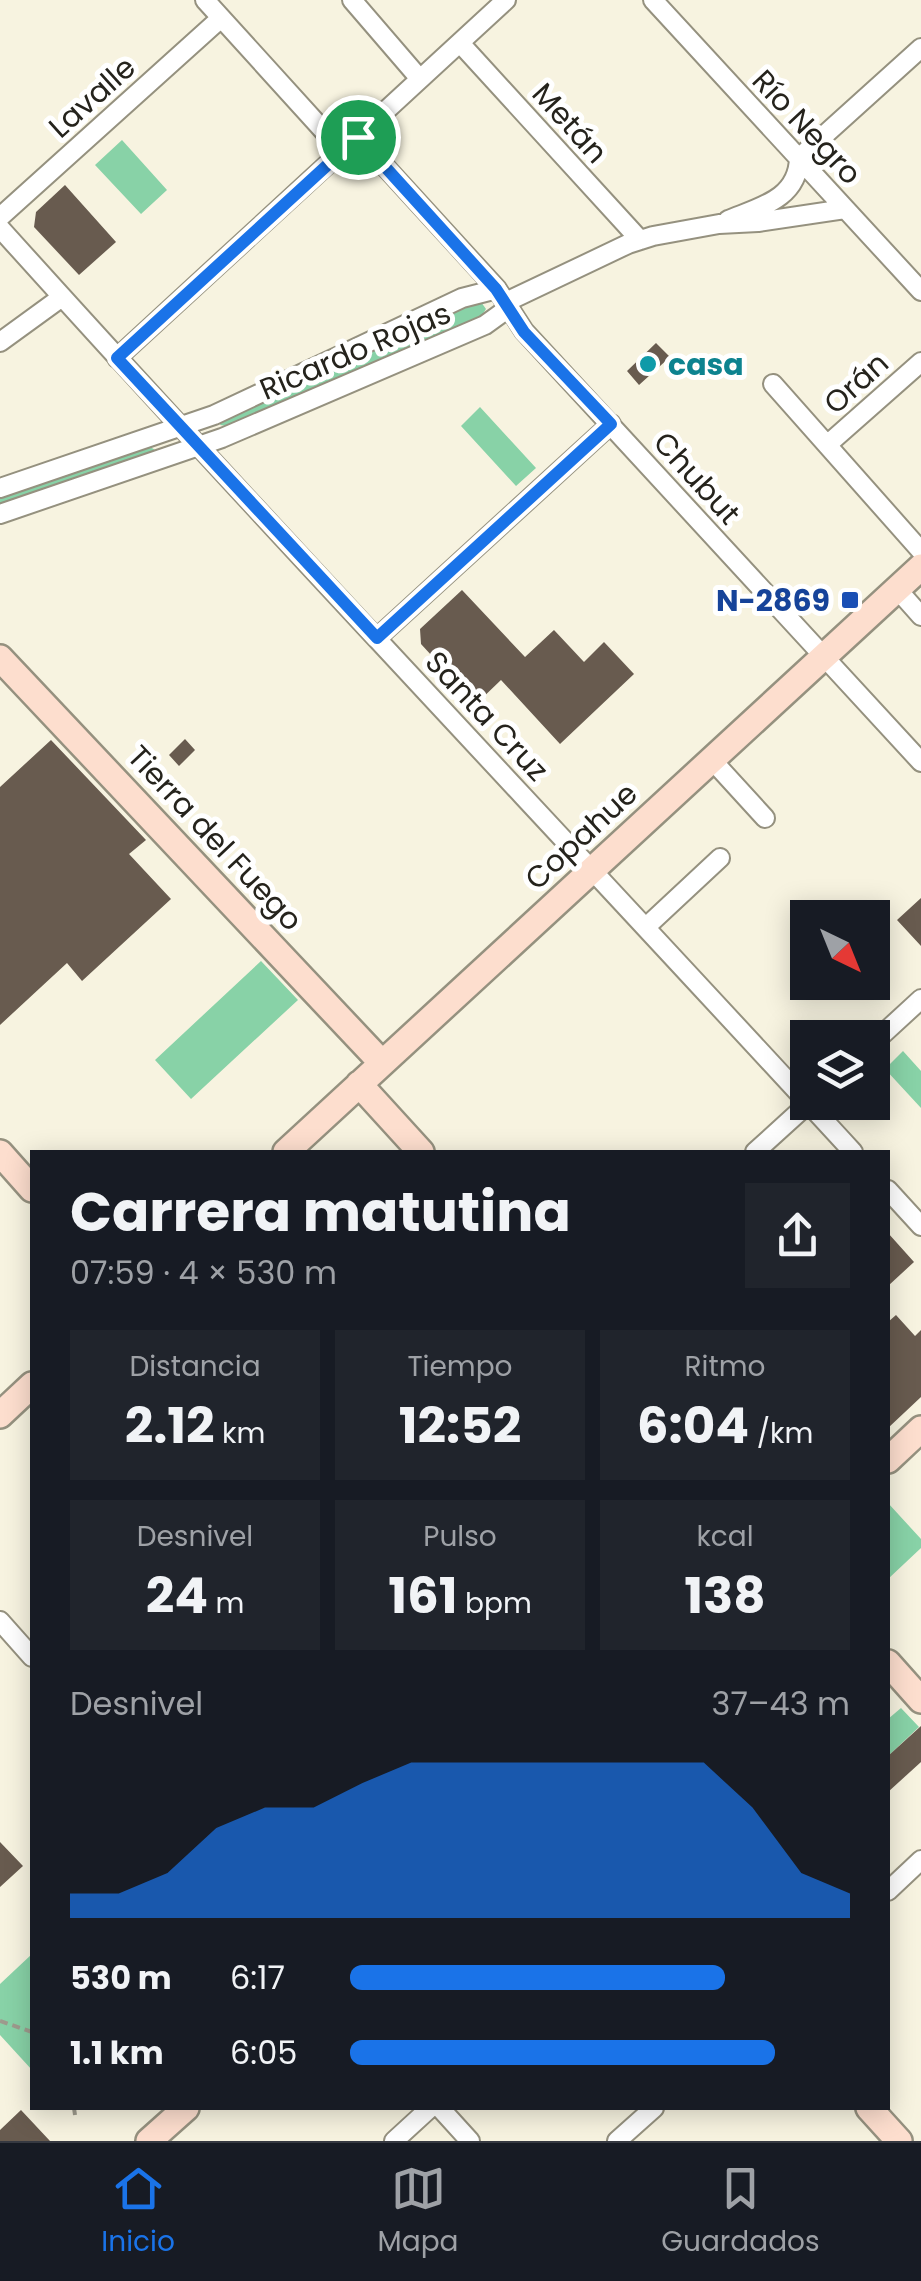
<!DOCTYPE html>
<html lang="es">
<head>
<meta charset="utf-8">
<style>
	body { margin:0; font-family:Poppins,sans-serif; background:#20242c; color:#f1f3f6; height:100vh; display:flex; flex-direction:column; font-size:38px; white-space:nowrap }
	* { box-sizing:border-box; margin:0 }
	p { font-size:32px; color:#9ea1a6 }
	.icon { flex:none; width:55px; height:55px; fill:none; stroke:currentColor; stroke-width:2; stroke-linecap:round; stroke-linejoin:round }
	.map { position:relative; flex:1; overflow:hidden }
	.panel { position:absolute; left:30px; top:1150px; width:860px; height:960px; display:flex; flex-direction:column; background:#171b24; border-radius:0px; box-shadow:0 5px 25px #0003 }
	.panel>* { flex:none }
	.needle { width:65px; rotate:137deg }
	.controls { position:absolute; left:790px; top:900px; display:grid; gap:20px }
	.controls a { display:grid; place-items:center; width:100px; height:100px; border-radius:0px; background:#171b24; box-shadow:0 5px 25px #0003; font-size:50px }
	.pin { position:absolute; display:grid; place-items:center; width:85px; height:85px; color:#fff; margin:-42px; border:5px solid #fff; border-radius:50%; box-shadow:0 2px 10px #0007 }
	.round { display:grid; place-items:center; flex:none; width:105px; height:105px; border-radius:0px; background:#20242c }
	.overview { display:flex; align-items:center; justify-content:space-between; height:170px; padding:0 40px }
	h1 { font-size:55px; font-weight:700; line-height:75px }
	.figures { display:grid; grid-template-columns:repeat(3,1fr); gap:15px; height:170px; padding:10px 40px }
	.figures div { display:grid; align-content:center; border-radius:0px; background:#20242c; text-align:center }
	.figures b { font-size:50px; font-weight:700 }
	.figures small { font-size:28px; font-weight:400 }
	.figures p { font-size:28px }
	.chart { height:280px; padding:20px 40px }
	.chart p { display:flex; justify-content:space-between }
	.chart svg { width:100%; height:180px; margin-top:10px; fill:#1a73e8; opacity:.7 }
	ul { padding:0 40px; list-style:none; font-size:32px }
	li { display:grid; grid-template-columns:160px 120px 1fr; align-items:center; height:75px }
	li i { height:25px; border-radius:12px; background:#1a73e8 }
	.dock { display:flex; justify-content:space-around; align-items:center; height:140px; border-top:2px solid #363941; background:#171b24; font-size:28px; color:#9ea1a6 }
	.dock a { display:grid; justify-items:center; gap:5px }
	.dock .current { color:#1a73e8 }
	.map>svg:first-child { display:block }
</style>
</head>
<body>
<div class="map">
<svg width="921" height="2141" viewBox="0 0 921 2141">
	<rect width="100%" height="100%" fill="#f7f3e0"/>
	<path fill="#88d2a7" d="M 122,140 L 167,190 L 141,214 L 95,165 Z
		M 476,302 L 481,302 L 486,309 L 481,317 L 227,426 L 220,425 L 223,419 Z
		M 480,407 L 536,468 L 516,486 L 461,426 Z
		M 149,446 L 155,450 L 155,454 L 0,508 L 0,495 Z
		M 261,961 L 298,1000 L 191,1099 L 155,1060 Z
		M 903,1051 L 921,1071 L 921,1108 L 885,1069 Z
		M 888,1503 L 921,1539 L 921,1548 L 888,1579 Z
		M 901,1708 L 919,1727 L 888,1756 L 888,1719 Z
		M 32,1954 L 32,2070 L 0,2035 L 0,1984 Z"/>
	<path fill="#685b4f" d="M 65,185 L 116,242 L 79,275 L 34,227 L 36,212 Z
		M 656,343 L 670,357 L 639,385 L 627,371 Z
		M 462,590 L 525,657 L 554,630 L 584,662 L 604,642 L 634,674 L 560,744 L 501,680 L 476,704 L 421,644 L 420,629 Z
		M 185,739 L 195,750 L 179,766 L 169,755 Z
		M 51,740 L 146,840 L 129,854 L 171,899 L 82,981 L 67,963 L 0,1025 L 0,787 Z
		M 921,898 L 921,946 L 897,920 Z
		M 888,1233 L 914,1262 L 888,1286 Z
		M 896,1315 L 915,1336 L 921,1330 L 921,1397 L 888,1428 L 888,1322 Z
		M 921,1726 L 921,1762 L 888,1792 L 888,1756 Z
		M 0,1842 L 23,1866 L 0,1887 Z
		M 21,2110 L 50,2141 L 0,2141 L 0,2130 Z"/>
	<g fill="none" stroke-linecap="round" stroke-linejoin="round">
		<g stroke="#95917f" stroke-width="22">
			<path id="street" d="M 205,0 L 342,151
				M 352,0 L 420,79
				M 653,0 L 921,291
				M 460,43 L 640,240
				M 358,137 L 497,289 L 524,331 L 921,762
				M 799,158 L 921,48
				M 0,217 L 221,18
				M 728,220 C 760,207 798,199 799,158
				M 0,228 C 281,540 570,844 853,1152
				M 0,342 L 62,297
				M 117,358 L 506,0
				M 773,384 L 921,551
				M 827,445 L 921,362
				M 0,488 L 214,415 L 462,298 L 497,289
				M 0,514 L 222,438 L 485,325 L 503,312 L 506,302 L 628,244 L 653,236 L 719,224 L 758,222 L 845,209
				M 897,589 L 921,616
				M 377,638 L 611,424
				M 712,760 L 765,818
				M 646,927 L 720,858
				M 872,1044 L 921,999
				M 755,1152 L 810,1102
				M 888,1190 L 921,1226
				M 0,1621 L 32,1657
				M 888,1891 L 921,1860
				M 440,2108 L 470,2141
				M 394,2141 L 430,2108
				M 617,2141 L 654,2108"/>
		</g>
		<g stroke="#95917f" stroke-width="30">
			<path id="secondary" d="M 0,658 L 382,1063
				M 359,1084 L 421,1152
				M 286,1152 L 921,567
				M 0,1153 L 32,1189
				M 0,1415 L 32,1385
				M 888,1460 L 921,1429
				M 888,1663 L 921,1700
				M 869,2108 L 899,2141
				M 149,2141 L 186,2108"/>
		</g>
		<path stroke="#9e9b8d" stroke-width="4" stroke-dasharray="8 5" stroke-linecap="butt" d="M 0,2021 L 32,2032
			M 74,2108 L 75,2115"/>
		<use href="#street" stroke="#fff" stroke-width="18"/>
		<use href="#secondary" stroke="#fddece" stroke-width="25"/>
	</g>
	<g fill="none" stroke-linecap="round" stroke-linejoin="round">
		<g stroke="#fff" stroke-width="20">
			<path id="route" d="M 358,137 L 496,289 L 524,332 L 611,424 L 377,638 L 117,358 Z"/>
		</g>
		<use href="#route" stroke="#1a73e8" stroke-width="12"/>
	</g>
	<circle fill="#0f9aa8" stroke="#fff" stroke-width="4" cx="648" cy="364" r="10"/>
	<rect fill="#1a4fb4" stroke="#fff" stroke-width="4" x="840" y="590" width="20" height="20" rx="5"/>
	<g text-anchor="middle" dominant-baseline="central" stroke-width="10" stroke-linejoin="round" paint-order="stroke">
		<g font-size="30" fill="#25231c" stroke="#fff">
			<text transform="translate(92 97) rotate(-42)">Lavalle</text>
			<text transform="translate(570 123) rotate(48)">Metán</text>
			<text transform="translate(807 127) rotate(47)">Río Negro</text>
			<text transform="translate(355 351) rotate(-23)">Ricardo Rojas</text>
			<text transform="translate(856 383) rotate(-42)">Orán</text>
			<text transform="translate(697 478) rotate(48)">Chubut</text>
			<text transform="translate(487 716) rotate(47)">Santa Cruz</text>
			<text transform="translate(581 836) rotate(-43)">Copahue</text>
			<text transform="translate(215 838) rotate(47)">Tierra del Fuego</text>
		</g>
		<g font-size="30" font-weight="bold" fill="#0d838f" stroke="#fff" text-anchor="start">
			<text x="668" y="364">casa</text>
		</g>
		<g font-size="30" font-weight="bold" fill="#164399" stroke="#fff" text-anchor="end">
			<text x="830" y="600">N-2869</text>
		</g>
	</g>
</svg>
<div class="controls">
<a><svg class="needle" viewBox="-14 -14 28 28"><path d="M0-13l5 13h-10z" fill="#e53935"/><path d="M0 13l5-13h-10z" fill="#9ea1a6"/></svg></a>
<a><svg class="icon" aria-label="layers" viewBox="0 0 24 24"><path d="M12 4l9 5-9 5-9-5zM3 14l9 5 9-5"/></svg></a>
</div>
<div class="pin" style="left:358px;top:137px;background:#1e9e55"><svg class="icon" aria-label="arrive" viewBox="0 0 24 24"><path d="M6 21V4h12l-3 4 3 4H6"/></svg></div>
<section class="panel">
<div class="overview"><div><h1>Carrera matutina</h1><p>07:59 · 4 × 530 m</p></div><a class="round"><svg class="icon" aria-label="share" viewBox="0 0 24 24"><path d="M12 15V3M7 8l5-5 5 5M5 13v7h14v-7"/></svg></a></div>
<div class="figures">
<div><p>Distancia</p><b>2.12<small> km</small></b></div>
<div><p>Tiempo</p><b>12:52</b></div>
<div><p>Ritmo</p><b>6:04<small> /km</small></b></div>
</div>
<div class="figures">
<div><p>Desnivel</p><b>24<small> m</small></b></div>
<div><p>Pulso</p><b>161<small> bpm</small></b></div>
<div><p>kcal</p><b>138</b></div>
</div>
<div class="chart"><p><span>Desnivel</span>37–43 m</p>
<svg viewBox="0 0 160 44" preserveAspectRatio="none"><path d="M0 44V38L10 38L20 33L30 22L40 17L50 17L60 11L70 6L80 6L90 6L100 6L110 6L120 6L130 6L140 17L150 33L160 38V44z"/></svg>
</div>
<ul>
<li><b>530 m</b>6:17<i style="width:75%"></i></li>
<li><b>1.1 km</b>6:05<i style="width:85%"></i></li>
</ul>
</section>
</div>
<nav class="dock">
<a class="current"><svg class="icon" aria-label="home" viewBox="0 0 24 24"><path d="M3 11l9-7 9 7M6 9v11h12V9"/></svg>Inicio</a>
<a><svg class="icon" aria-label="map" viewBox="0 0 24 24"><path d="M3 6l6-2 6 2 6-2v14l-6 2-6-2-6 2zM9 4v14M15 6v14"/></svg>Mapa</a>
<a><svg class="icon" aria-label="saved" viewBox="0 0 24 24"><path d="M7 4h10v16l-5-4-5 4z"/></svg>Guardados</a>
</nav>
</body>
</html>
